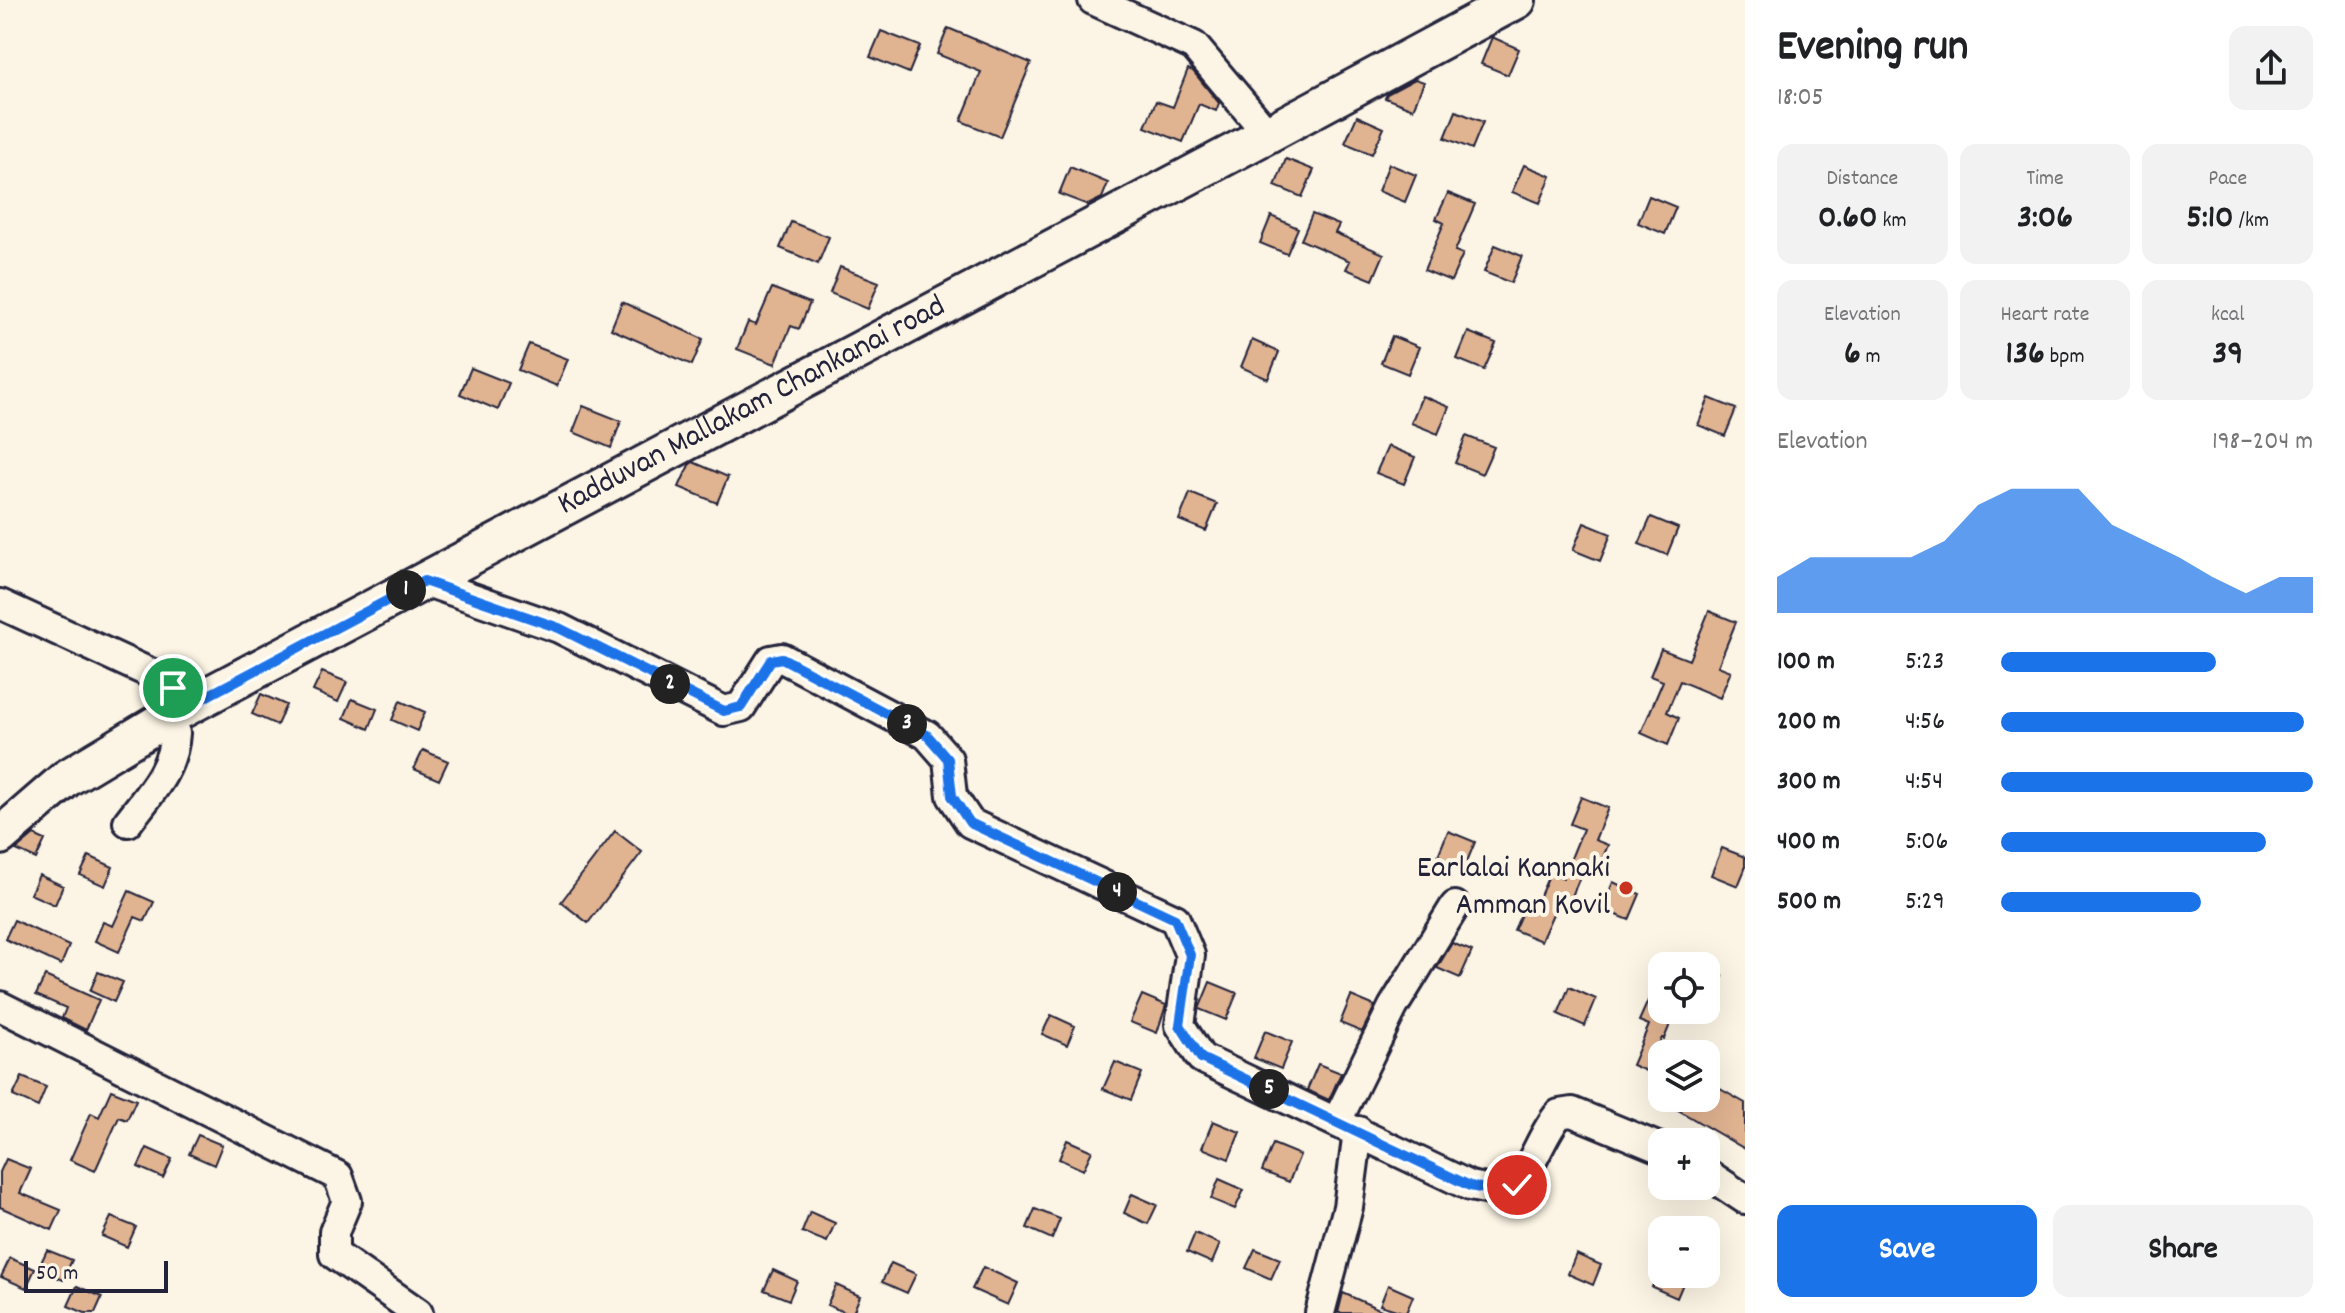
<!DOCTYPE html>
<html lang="en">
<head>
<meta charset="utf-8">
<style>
	body { margin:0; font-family:Dekko,sans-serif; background:#f2f2f2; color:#202124; height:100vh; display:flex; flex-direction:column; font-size:30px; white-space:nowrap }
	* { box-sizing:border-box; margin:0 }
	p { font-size:26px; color:#757577 }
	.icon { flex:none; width:44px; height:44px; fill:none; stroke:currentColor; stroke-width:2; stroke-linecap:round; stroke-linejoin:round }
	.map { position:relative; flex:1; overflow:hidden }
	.drawer { display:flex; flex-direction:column; background:#fff; width:600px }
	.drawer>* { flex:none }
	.buttons { position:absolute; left:1648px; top:952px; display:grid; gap:16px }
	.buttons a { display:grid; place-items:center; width:72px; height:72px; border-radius:16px; background:#fff; box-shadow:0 8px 32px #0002; font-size:40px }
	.scale { position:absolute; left:24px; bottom:20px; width:144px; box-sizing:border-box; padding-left:8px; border:4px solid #22223b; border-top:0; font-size:22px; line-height:28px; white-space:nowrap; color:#22223b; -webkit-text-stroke:6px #fcf5e5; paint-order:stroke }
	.pin { position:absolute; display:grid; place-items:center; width:68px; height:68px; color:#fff; margin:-34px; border:4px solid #fff; border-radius:50%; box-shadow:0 2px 8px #0007 }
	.km { position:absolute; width:40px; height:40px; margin:-20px; border-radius:50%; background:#222; color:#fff; font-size:22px; line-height:40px; text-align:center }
	.round { display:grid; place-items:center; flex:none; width:84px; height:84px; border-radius:16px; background:#f2f2f2 }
	.headline { display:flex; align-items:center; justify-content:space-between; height:136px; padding:0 32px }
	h1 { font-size:44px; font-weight:700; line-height:60px }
	.metrics { display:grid; grid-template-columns:repeat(3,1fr); gap:12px; height:136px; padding:8px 32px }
	.metrics div { display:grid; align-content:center; border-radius:16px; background:#f2f2f2; text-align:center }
	.metrics b { font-size:34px; font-weight:700 }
	.metrics small { font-size:22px; font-weight:400 }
	.metrics p { font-size:22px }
	.chart { height:224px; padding:16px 32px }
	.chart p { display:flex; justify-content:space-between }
	.chart svg { width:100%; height:144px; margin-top:8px; fill:#1a73e8; opacity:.7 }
	.primary-button { display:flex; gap:16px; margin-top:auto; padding:16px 32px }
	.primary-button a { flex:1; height:92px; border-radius:16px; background:#1a73e8; color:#fff; font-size:32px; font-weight:700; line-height:92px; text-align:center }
	.primary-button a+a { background:#f2f2f2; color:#202124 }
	ul { padding:0 32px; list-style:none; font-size:26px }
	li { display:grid; grid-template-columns:128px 96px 1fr; align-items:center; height:60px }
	li i { height:20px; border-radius:10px; background:#1a73e8 }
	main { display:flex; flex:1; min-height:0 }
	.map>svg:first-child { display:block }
</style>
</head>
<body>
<main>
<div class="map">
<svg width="1745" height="1313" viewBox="0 0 1745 1313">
	<rect width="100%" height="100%" fill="#fcf5e5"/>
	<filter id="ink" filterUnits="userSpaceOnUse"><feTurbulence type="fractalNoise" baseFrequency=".0125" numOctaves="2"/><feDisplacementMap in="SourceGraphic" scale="16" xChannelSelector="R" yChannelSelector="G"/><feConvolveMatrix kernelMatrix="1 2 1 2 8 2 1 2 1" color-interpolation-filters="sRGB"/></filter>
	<g filter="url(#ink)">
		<path fill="#e0b391" stroke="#22223b" stroke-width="2" d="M 948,28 L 1031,63 L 1000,137 L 961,121 L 981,72 L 937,54 Z
			M 881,31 L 920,46 L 909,73 L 870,57 Z
			M 1492,37 L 1519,49 L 1508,75 L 1481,64 Z
			M 1188,69 L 1193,71 L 1219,103 L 1216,111 L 1199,104 L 1183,142 L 1145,127 L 1156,101 L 1173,107 Z
			M 1415,79 L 1424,82 L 1413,109 L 1385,98 L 1387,94 Z
			M 1456,111 L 1483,122 L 1472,149 L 1445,138 Z
			M 1357,116 L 1384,128 L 1372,154 L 1345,143 Z
			M 1286,159 L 1314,170 L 1302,197 L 1275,186 Z
			M 1389,164 L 1416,175 L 1405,202 L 1378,191 Z
			M 1524,165 L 1551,176 L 1540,203 L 1512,192 Z
			M 1070,167 L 1108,183 L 1102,198 L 1088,205 L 1059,194 Z
			M 1448,193 L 1475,204 L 1455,251 L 1463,254 L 1451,281 L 1424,270 L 1444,223 L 1436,219 Z
			M 1649,196 L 1676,207 L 1665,234 L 1638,223 Z
			M 1312,214 L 1339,225 L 1335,233 L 1384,254 L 1373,280 L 1346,269 L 1350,261 L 1301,240 Z
			M 1271,216 L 1298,228 L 1287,254 L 1260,243 Z
			M 791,222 L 829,237 L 818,264 L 780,248 Z
			M 1495,245 L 1522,256 L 1511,283 L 1484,272 Z
			M 840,267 L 879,282 L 868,309 L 830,293 Z
			M 772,288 L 810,303 L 799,329 L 791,326 L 775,364 L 737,349 L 748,322 L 756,325 Z
			M 622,302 L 703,339 L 692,365 L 611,329 Z
			M 1468,332 L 1496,343 L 1484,370 L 1457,359 Z
			M 1392,336 L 1419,347 L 1408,374 L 1381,363 Z
			M 1252,340 L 1279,352 L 1268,379 L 1241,367 Z
			M 529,344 L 568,359 L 557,386 L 518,370 Z
			M 471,368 L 509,383 L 498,410 L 460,394 Z
			M 1422,396 L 1449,407 L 1438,434 L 1411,423 Z
			M 1709,398 L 1736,409 L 1725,436 L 1698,425 Z
			M 583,406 L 621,421 L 611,448 L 573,432 Z
			M 1466,436 L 1494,447 L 1482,474 L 1455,463 Z
			M 1388,446 L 1415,457 L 1404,484 L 1376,473 Z
			M 693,462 L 728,477 L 717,503 L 679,487 L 689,465 Z
			M 1190,493 L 1217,504 L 1206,531 L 1179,520 Z
			M 1651,517 L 1678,528 L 1667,555 L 1639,544 Z
			M 1584,523 L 1611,534 L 1600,561 L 1573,550 Z
			M 1709,611 L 1736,622 L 1718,666 L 1731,671 L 1720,698 L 1680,681 L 1667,712 L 1679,718 L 1668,745 L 1641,733 L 1663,681 L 1650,676 L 1661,649 L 1689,660 Z
			M 322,672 L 347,682 L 338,702 L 313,691 Z
			M 261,694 L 286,705 L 277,725 L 252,714 Z
			M 352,699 L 377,709 L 369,729 L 344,718 Z
			M 400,701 L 425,712 L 417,731 L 392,720 Z
			M 423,750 L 448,761 L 439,780 L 414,769 Z
			M 1581,797 L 1608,808 L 1595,840 L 1608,845 L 1597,872 L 1584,867 L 1566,911 L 1556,907 L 1541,941 L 1514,930 L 1526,903 L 1535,907 L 1550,873 L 1563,878 L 1583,829 L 1570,824 Z
			M 615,831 L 642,852 L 588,923 L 561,902 Z
			M 1448,831 L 1475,842 L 1464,869 L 1437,858 Z
			M 34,835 L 45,840 L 36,859 L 16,850 Z
			M 1722,848 L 1745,857 L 1745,869 L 1738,886 L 1711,875 Z
			M 89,856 L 113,867 L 105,886 L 80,875 Z
			M 39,875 L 63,886 L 55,905 L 30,894 Z
			M 1613,882 L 1640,894 L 1629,920 L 1602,909 Z
			M 129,891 L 154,902 L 145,921 L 135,917 L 119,952 L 95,941 L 103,922 L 113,926 Z
			M 14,920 L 69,946 L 61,965 L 5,939 Z
			M 1452,943 L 1472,951 L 1460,978 L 1437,968 Z
			M 1706,969 L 1723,976 L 1707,1016 L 1706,1016 Z
			M 98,972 L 123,982 L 114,1002 L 90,991 Z
			M 45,976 L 99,1000 L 86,1030 L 62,1018 L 66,1008 L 36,995 Z
			M 1210,982 L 1237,993 L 1226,1020 L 1199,1009 Z
			M 1569,987 L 1596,999 L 1585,1026 L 1558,1014 Z
			M 1651,994 L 1662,999 L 1662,1010 L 1676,1010 L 1664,1039 L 1662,1038 L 1655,1051 L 1662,1055 L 1662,1078 L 1632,1065 L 1649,1025 L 1639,1021 Z
			M 1142,995 L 1166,1005 L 1157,1033 L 1130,1022 Z
			M 1351,996 L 1375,1006 L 1362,1032 L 1340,1023 Z
			M 1051,1015 L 1075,1026 L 1067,1045 L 1042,1034 Z
			M 1265,1031 L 1292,1042 L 1281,1069 L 1254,1058 Z
			M 1115,1062 L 1142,1073 L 1131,1100 L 1103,1089 Z
			M 1318,1064 L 1341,1073 L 1329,1100 L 1307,1090 Z
			M 22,1077 L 46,1087 L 38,1107 L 13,1096 Z
			M 1706,1081 L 1745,1103 L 1745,1149 L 1678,1110 L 1685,1098 L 1706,1098 Z
			M 111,1090 L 136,1100 L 127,1120 L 119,1117 L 95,1171 L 70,1160 L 91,1113 L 99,1117 Z
			M 1213,1121 L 1240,1132 L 1229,1159 L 1202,1148 Z
			M 198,1135 L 222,1145 L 214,1165 L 189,1154 Z
			M 1067,1140 L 1092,1151 L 1083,1170 L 1059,1159 Z
			M 1273,1144 L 1300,1155 L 1289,1182 L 1262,1171 Z
			M 147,1148 L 172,1159 L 163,1178 L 138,1167 Z
			M 6,1159 L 31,1169 L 20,1193 L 61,1210 L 52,1230 L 0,1207 L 0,1172 Z
			M 1219,1179 L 1244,1190 L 1235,1209 L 1211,1199 Z
			M 1132,1194 L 1157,1205 L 1148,1224 L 1124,1213 Z
			M 1035,1209 L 1060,1219 L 1052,1239 L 1027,1228 Z
			M 810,1212 L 835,1223 L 827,1242 L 802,1232 Z
			M 111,1217 L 136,1227 L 127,1247 L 102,1236 Z
			M 1195,1233 L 1220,1244 L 1212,1263 L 1187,1252 Z
			M 1255,1249 L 1280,1259 L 1271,1279 L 1246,1268 Z
			M 47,1250 L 72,1260 L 63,1280 L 38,1269 Z
			M 1576,1254 L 1601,1265 L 1593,1285 L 1568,1274 Z
			M 10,1258 L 35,1269 L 26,1288 L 1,1277 Z
			M 891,1263 L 916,1274 L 907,1293 L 882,1282 Z
			M 983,1267 L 1018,1283 L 1008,1305 L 972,1289 Z
			M 773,1270 L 797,1281 L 789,1300 L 764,1290 Z
			M 1658,1274 L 1675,1274 L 1685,1279 L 1677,1298 L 1652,1287 Z
			M 836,1285 L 860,1296 L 853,1313 L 846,1313 L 827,1305 Z
			M 1388,1285 L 1413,1296 L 1406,1313 L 1380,1305 Z
			M 77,1286 L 102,1297 L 95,1313 L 85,1313 L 68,1306 Z
			M 1343,1293 L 1388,1313 L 1338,1313 Z"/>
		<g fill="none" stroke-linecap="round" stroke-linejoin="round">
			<g stroke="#22223b" stroke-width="34">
				<path id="minor" d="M 1093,0 L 1194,46 L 1268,134
					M 424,581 L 559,628 L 724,711 L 741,707 L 771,660 L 782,658 L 927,735 L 948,759 L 952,796 L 970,823 L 1175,919 L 1190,955 L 1180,1025 L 1201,1058 L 1470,1186 L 1506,1193 C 1532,1175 1539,1137 1559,1114 L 1572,1112 L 1662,1149
					M 0,604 L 150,673 L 173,688 L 175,713
					M 128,822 C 149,794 173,770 175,733 L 158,723
					M 0,1006 L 338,1176 L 347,1201 L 334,1232 L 334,1254 L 418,1313
					M 1337,1121 L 1393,1007 L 1455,906
					M 1706,1173 L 1745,1199
					M 1320,1313 L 1348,1207 L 1358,1131"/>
			</g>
			<g stroke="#22223b" stroke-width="42">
				<g id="major">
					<path id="s1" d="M 0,836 L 67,778 L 175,713 L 1268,134 L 1517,0"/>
				</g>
			</g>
			<use href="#minor" stroke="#fcf5e5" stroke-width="28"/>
			<use href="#major" stroke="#fcf5e5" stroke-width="36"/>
		</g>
	</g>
	<g fill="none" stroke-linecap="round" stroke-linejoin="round" filter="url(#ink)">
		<g stroke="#fff" stroke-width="16">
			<path id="route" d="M 173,688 L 175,713 L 424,581 L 559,628 L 724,711 L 741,707 L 771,660 L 782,658 L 927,735 L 948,759 L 952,796 L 970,823 L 1175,919 L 1190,955 L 1180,1025 L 1201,1058 L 1470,1186 L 1506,1193 L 1517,1185"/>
		</g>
		<use href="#route" stroke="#1a73e8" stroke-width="10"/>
	</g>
	<circle fill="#c8321e" stroke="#fcf5e5" stroke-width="3" cx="1626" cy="888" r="8"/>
	<g text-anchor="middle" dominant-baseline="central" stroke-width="8" stroke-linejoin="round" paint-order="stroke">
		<g font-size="32" fill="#22223b" stroke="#fcf5e5">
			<text stroke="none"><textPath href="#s1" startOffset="868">Kadduvan Mallakam Chankanai road</textPath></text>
		</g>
		<g font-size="32" fill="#22223b" stroke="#fcf5e5" text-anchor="end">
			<text x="1610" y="870">Earlalai Kannaki<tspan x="1610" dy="37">Amman Kovil</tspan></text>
		</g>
	</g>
</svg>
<div class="buttons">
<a><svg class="icon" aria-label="locate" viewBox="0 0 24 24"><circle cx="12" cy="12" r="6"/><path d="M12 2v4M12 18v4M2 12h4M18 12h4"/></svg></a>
<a><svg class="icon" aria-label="layers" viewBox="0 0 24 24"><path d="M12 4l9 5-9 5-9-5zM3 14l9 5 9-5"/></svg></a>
<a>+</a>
<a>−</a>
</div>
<div class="scale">50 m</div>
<div class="pin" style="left:173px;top:688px;background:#1e9e55"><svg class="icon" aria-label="arrive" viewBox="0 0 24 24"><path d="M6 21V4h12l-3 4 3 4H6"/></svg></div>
<div class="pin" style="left:1517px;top:1185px;background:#d93025"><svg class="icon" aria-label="check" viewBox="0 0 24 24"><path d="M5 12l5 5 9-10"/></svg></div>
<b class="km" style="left:406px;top:590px">1</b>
<b class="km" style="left:670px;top:684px">2</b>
<b class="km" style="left:907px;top:724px">3</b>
<b class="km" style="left:1117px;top:892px">4</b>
<b class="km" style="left:1269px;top:1089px">5</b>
</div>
<section class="drawer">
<div class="headline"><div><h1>Evening run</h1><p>18:05</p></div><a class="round"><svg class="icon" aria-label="share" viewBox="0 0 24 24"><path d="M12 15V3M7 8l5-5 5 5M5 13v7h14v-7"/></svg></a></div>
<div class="metrics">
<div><p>Distance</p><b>0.60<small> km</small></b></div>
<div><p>Time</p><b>3:06</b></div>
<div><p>Pace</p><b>5:10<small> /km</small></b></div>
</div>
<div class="metrics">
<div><p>Elevation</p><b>6<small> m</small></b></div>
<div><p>Heart rate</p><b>136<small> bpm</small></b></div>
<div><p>kcal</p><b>39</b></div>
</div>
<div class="chart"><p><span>Elevation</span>198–204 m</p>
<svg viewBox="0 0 160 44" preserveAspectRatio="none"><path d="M0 44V33L10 27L20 27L30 27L40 27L50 22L60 11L70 6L80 6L90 6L100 17L110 22L120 27L130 33L140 38L150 33L160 33V44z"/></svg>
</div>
<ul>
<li><b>100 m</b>5:23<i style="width:69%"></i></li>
<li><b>200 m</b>4:56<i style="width:97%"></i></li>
<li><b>300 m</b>4:54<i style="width:100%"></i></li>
<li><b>400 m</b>5:06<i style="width:85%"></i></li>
<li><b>500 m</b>5:29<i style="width:64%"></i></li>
</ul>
<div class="primary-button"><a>Save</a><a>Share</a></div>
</section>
</main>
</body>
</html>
